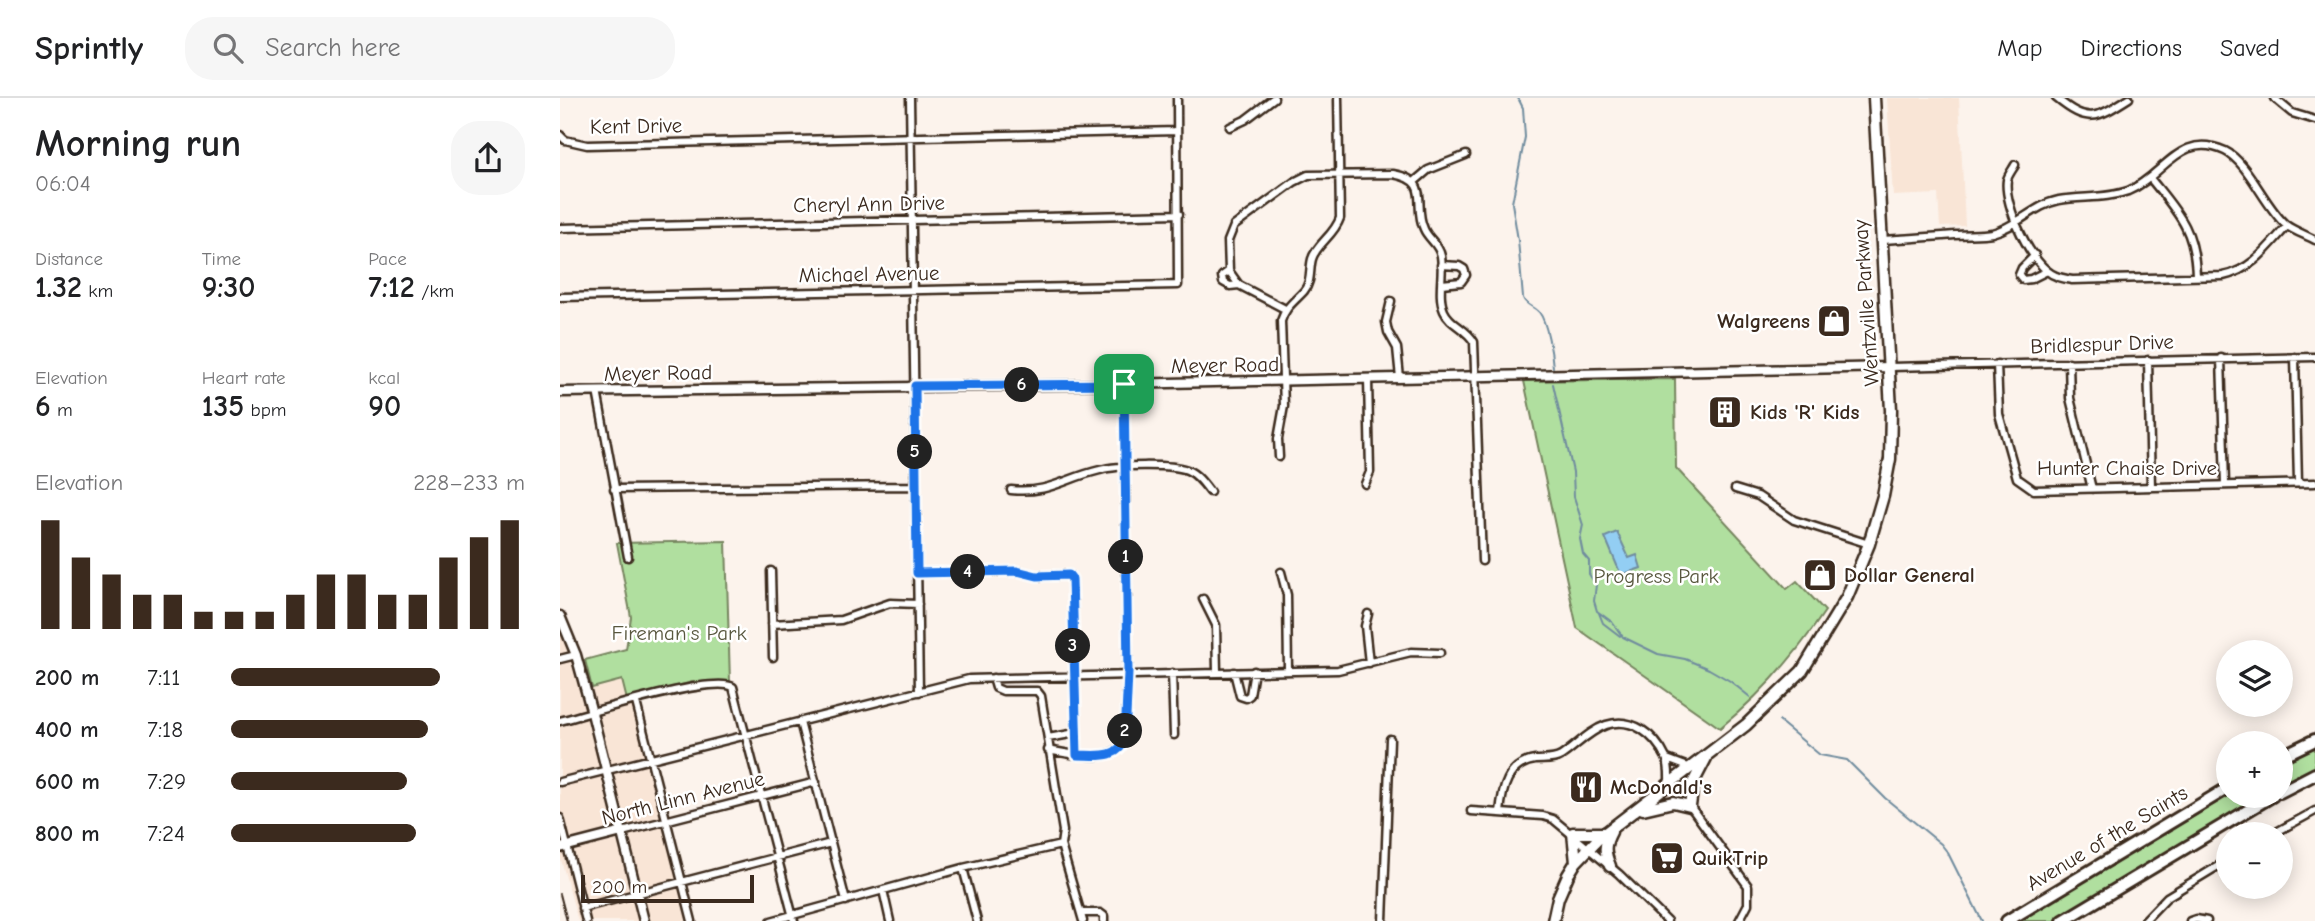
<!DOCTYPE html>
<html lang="en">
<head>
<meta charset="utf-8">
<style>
	body { margin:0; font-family:"Comic Neue",sans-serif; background:#f6f6f6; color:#202124; height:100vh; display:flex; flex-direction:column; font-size:26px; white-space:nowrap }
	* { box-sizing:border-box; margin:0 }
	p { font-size:23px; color:#757577 }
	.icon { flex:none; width:38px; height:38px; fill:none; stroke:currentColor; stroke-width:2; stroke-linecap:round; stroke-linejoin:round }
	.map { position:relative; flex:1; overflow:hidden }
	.details { display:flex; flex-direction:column; background:#fff; width:560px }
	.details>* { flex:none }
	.controls { position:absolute; left:1656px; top:542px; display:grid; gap:14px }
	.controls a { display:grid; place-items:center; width:77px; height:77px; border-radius:50%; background:#fff; box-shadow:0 4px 18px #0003; font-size:35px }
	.scale { position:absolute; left:21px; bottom:18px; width:173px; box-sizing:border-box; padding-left:7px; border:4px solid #3b2a1e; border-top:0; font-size:19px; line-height:24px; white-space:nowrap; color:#3b2a1e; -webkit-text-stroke:5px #fff; paint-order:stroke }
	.pin { position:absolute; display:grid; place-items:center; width:60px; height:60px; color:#fff; margin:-30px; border-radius:14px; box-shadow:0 4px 10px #0006 }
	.km { position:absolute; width:35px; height:35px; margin:-18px; border-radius:50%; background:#222; color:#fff; font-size:19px; line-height:35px; text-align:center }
	.round { display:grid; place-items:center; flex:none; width:74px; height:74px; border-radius:28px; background:#f6f6f6 }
	.overview { display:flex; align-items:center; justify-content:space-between; height:119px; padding:0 35px }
	h1 { font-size:38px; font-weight:800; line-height:52px }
	.figures { display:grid; grid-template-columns:repeat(3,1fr); gap:10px; height:119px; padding:7px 35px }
	.figures div { display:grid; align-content:center }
	.figures b { font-size:30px; font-weight:800 }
	.figures small { font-size:19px; font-weight:400 }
	.figures p { font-size:19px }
	.chart { height:196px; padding:14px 35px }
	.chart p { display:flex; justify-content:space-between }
	.chart svg { width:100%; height:126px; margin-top:7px; stroke:#3b2a1e; stroke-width:6 }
	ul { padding:0 35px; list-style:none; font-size:23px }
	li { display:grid; grid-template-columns:112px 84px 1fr; align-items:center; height:52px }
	li i { height:18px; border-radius:9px; background:#3b2a1e }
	header { display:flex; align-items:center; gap:42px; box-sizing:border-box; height:98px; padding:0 35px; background:#fff; border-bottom:2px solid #e0e0e0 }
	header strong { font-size:33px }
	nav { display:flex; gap:38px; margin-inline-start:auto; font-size:24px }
	.search { width:490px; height:63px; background:#f6f6f6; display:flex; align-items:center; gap:18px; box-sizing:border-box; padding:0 24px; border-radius:28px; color:#757577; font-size:26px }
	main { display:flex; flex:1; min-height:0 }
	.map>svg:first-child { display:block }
</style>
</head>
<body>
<header>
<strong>Sprintly</strong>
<div class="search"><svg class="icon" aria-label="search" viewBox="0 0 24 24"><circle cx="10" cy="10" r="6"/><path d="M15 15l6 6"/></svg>Search here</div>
<nav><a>Map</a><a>Directions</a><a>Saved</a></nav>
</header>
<main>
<section class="details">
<div class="overview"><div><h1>Morning run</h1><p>06:04</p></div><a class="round"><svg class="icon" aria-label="share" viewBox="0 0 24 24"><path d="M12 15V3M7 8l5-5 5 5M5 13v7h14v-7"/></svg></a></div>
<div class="figures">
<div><p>Distance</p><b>1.32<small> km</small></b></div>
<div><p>Time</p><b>9:30</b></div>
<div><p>Pace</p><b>7:12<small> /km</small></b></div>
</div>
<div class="figures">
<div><p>Elevation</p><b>6<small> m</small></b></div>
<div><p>Heart rate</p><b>135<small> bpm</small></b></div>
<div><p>kcal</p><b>90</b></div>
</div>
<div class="chart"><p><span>Elevation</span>228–233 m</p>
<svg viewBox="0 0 160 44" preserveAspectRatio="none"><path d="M5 44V6M15 44V19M25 44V25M35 44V32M45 44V32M55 44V38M65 44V38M75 44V38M85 44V32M95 44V25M105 44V25M115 44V32M125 44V32M135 44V19M145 44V12M155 44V6"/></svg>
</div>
<ul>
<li><b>200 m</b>7:11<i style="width:71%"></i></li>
<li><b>400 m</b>7:18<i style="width:67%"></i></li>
<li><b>600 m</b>7:29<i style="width:60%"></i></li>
<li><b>800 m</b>7:24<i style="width:63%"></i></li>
</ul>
</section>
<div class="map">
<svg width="1755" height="823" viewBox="0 0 1755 823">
	<rect width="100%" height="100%" fill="#fcf3ec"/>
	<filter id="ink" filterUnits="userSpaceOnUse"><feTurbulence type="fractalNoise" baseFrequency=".0143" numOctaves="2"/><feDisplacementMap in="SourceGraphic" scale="14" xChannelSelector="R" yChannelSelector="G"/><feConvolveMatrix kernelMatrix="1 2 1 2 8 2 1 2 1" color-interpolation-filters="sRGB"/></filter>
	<g filter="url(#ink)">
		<path fill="#f9e5d6" d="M 1327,0 L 1399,0 L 1405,128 L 1380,129 L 1378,96 L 1333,98 Z
			M 0,518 L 19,567 L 58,556 L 134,823 L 18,823 L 0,758 Z"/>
		<path fill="#b0df9f" stroke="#76845e" stroke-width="2" d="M 1115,281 L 1116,370 L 1227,491 L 1237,483 L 1265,513 C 1235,558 1202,596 1160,630 L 1017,530 L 964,283 Z
			M 166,443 L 170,585 L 132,584 L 67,602 L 62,582 L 32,590 L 25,562 L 66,551 L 71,519 L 57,445 Z
			M 1755,649 L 1755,672 L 1720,690 L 1720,666 Z
			M 1668,698 L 1705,698 L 1496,823 L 1459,823 Z"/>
		<path fill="#93cef3" stroke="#708c9e" stroke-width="2" d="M 1057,434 L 1069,460 L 1077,457 L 1081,470 L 1061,477 L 1045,439 Z"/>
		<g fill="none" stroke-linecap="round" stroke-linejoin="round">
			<path stroke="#708c9e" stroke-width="2" d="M 958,0 L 963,10 L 965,39 L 952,105 L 958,142 L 963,200 C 966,208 973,207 979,214 C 987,224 992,256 993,269
				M 993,286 L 1013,374 L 1014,399 L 1023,427 L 1020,441 L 1023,456 L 1029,463 L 1029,476 L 1036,487 L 1034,503 L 1037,513 L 1052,524 L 1063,539 L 1098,556 L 1125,561 L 1149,571 L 1170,583 L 1190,599
				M 1039,515 L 1043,525 L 1060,538
				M 1219,623 L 1260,657 L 1287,662 L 1325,700 L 1381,746 L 1388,755 L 1422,823"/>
			<g stroke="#3b2a1e" stroke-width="11">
				<path id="street" d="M 350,0 L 359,594
					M 1496,0 C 1528,26 1536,21 1569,0
					M 1714,0 L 1732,15 L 1755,22
					M 670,29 L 685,22 L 714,0
					M 0,37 L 5,42 L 27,47 L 617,33
					M 1455,67 C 1453,71 1448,77 1447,82 C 1443,106 1472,170 1496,178 C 1500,180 1507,181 1512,182 L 1663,178 C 1692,172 1708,149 1727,128
					M 1590,80 C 1618,115 1635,131 1636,178
					M 854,84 L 868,72 L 906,57
					M 0,130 L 619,116
					M 1320,142 C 1345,141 1370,139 1395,137 C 1407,136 1421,137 1432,135 C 1457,129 1474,107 1499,102 C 1522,98 1546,101 1568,93 C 1604,78 1620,32 1665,53 C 1688,64 1705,109 1726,127 C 1734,133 1746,137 1755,142
					M 1475,157 L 1462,170 L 1459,177 L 1463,182 L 1471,181 L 1487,173
					M 881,167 L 899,168 L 904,171 L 906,177 L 901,184 L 882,186
					M 669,173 L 662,178 L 663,184 L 670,188 L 679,187
					M 0,199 L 618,187 L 617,0
					M 831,203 L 826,224 L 828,234 L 837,250 L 840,280
					M 725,211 L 679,187 L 669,173 L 668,143 L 674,128 L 734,84 L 748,77 L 833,76 C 873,83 852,106 864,131 C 868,141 879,146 881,158 C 884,175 877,197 884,213 C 890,227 906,230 914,244 L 922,463
					M 1735,259 L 1738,385
					M 1661,260 L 1665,386
					M 1588,262 L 1591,389
					M 1509,264 L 1510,300 L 1532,391
					M 1437,266 L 1439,316 L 1457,380 L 1474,392 L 1755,385
					M 1330,269 L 1755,259
					M 37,293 L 68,459
					M 719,359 L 718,341 L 724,308 L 721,223 C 726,208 734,204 744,193 C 752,183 749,172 752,161 C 757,145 774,138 780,120 L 778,0
					M 805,386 L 810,374 L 808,281
					M 54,391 L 355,388
					M 1175,391 L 1198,398 L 1234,422 L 1309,446
					M 451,392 C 489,396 505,380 540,372 C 557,367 611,366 627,372 C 637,376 644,386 650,394
					M 211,473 L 213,559
					M 721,474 L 727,497 L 728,572
					M 357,475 L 457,473 L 477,478 L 509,477 L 512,481 L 517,657
					M 643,501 L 656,527 L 657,574
					M 808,516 L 805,528 L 809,565
					M 212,526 L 281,522 L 330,505 L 358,506
					M 0,561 L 16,557
					M 674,574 L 680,598 L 686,600 L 690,597 L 694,573
					M 612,575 L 614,637
					M 433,580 L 436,590 L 443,593 L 477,593 L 481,598 L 500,715 L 503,733 L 501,747 L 523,823
					M 76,604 L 132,823
					M 0,623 C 30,615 152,577 173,589 L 234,823
					M 240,624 L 286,803
					M 488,640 L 516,635
					M 488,652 C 510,656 557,668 565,640 L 568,575 L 564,286
					M 1107,661 L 1131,670
					M 0,684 L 409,581 L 778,572 L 851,554 L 880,555
					M 1130,708 L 1188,788 L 1188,806 L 1179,823
					M 911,713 L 983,718 L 993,721 L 1059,776 L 1107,823
					M 940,715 C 942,692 947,666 975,662 C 984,661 993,663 1001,658 C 1016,648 1029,633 1046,627 C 1072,618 1095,637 1106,660 C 1110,667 1109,678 1109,687
					M 0,720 L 26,823
					M 62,734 L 256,684
					M 1711,737 L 1755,713
					M 403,770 L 417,823
					M 323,792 L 330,823
					M 22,810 L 271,745
					M 521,815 L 540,815 L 544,818 L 544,823
					M 211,823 L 403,770 L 501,747
					M 823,823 L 830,641
					M 1584,823 L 1607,799 L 1668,762
					M 1630,823 L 1636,821 L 1647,823"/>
			</g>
			<g stroke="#3b2a1e" stroke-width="13">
				<path id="secondary" d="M 0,294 L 564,286 L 1330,269
					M 0,518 L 16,557 L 32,615 L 84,823
					M 0,750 L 62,734"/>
			</g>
			<g stroke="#3b2a1e" stroke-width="15">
				<path id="primary" d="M 1083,711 L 1113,704 L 1130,708 L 1133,685 L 1146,660
					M 1016,764 L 1013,735 L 1045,735
					M 1050,768 C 1044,754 1044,747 1051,734
					M 993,823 L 998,800 L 1008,777 L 1016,764 L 1040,739 L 1186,627 L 1242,573 L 1287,499 L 1309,446 L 1323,398 L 1330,361 L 1331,312 L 1314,0"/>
			</g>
			<g stroke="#3b2a1e" stroke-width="16">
				<path id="highway" d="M 1720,659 L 1755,642
					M 1720,694 L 1755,676
					M 1447,823 L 1668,690
					M 1503,823 L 1712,698"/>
			</g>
			<use href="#street" stroke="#fff" stroke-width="6"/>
			<use href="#secondary" stroke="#fff" stroke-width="8"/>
			<use href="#primary" stroke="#fff" stroke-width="10"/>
			<use href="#highway" stroke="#fff" stroke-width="10"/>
			<path stroke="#3b2a1e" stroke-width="2" d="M 0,796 L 7,823"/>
		</g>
	</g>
	<g fill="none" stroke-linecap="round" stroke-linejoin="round" filter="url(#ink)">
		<g stroke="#fff" stroke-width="14">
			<path id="route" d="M 564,286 L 568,575 L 565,640 C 559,662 536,657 517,657 L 512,481 L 509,477 L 477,478 L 457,473 L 357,475 L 355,288 Z"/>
		</g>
		<use href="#route" stroke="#1a73e8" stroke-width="9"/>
	</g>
	<defs>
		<g id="shop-square" transform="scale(1.75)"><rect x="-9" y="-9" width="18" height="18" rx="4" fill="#3b2a1e" stroke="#fff"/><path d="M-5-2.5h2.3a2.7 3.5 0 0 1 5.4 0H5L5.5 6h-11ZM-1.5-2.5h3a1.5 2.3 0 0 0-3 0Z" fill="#fff"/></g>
		<g id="building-square" transform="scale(1.75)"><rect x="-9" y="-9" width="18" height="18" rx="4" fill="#3b2a1e" stroke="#fff"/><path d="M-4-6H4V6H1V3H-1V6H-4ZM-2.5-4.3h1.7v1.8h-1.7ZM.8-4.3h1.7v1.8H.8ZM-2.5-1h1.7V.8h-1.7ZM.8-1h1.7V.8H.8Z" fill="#fff"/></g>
		<g id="restaurant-square" transform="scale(1.75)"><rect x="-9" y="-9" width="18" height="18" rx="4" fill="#3b2a1e" stroke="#fff"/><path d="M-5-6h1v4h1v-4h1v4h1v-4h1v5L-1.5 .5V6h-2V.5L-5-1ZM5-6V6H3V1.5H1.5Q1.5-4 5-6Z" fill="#fff"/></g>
		<g id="supermarket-square" transform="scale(1.75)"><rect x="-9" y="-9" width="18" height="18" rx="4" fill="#3b2a1e" stroke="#fff"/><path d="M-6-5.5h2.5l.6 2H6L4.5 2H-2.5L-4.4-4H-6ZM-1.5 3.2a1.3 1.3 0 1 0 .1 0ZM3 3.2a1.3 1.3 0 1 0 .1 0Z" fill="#fff"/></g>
	</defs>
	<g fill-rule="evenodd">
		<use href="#shop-square" x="1274" y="223"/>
		<use href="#building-square" x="1165" y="314"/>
		<use href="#shop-square" x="1260" y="477"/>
		<use href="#restaurant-square" x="1026" y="689"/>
		<use href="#supermarket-square" x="1107" y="760"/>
	</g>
	<g text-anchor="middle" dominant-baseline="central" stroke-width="5" stroke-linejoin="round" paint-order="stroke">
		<g font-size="21" fill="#3b2a1e" stroke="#fff">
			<text transform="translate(76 28) rotate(-1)">Kent Drive</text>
			<text transform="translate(309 106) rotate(-1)">Cheryl Ann Drive</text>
			<text transform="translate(309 176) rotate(-1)">Michael Avenue</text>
			<text transform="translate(1306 205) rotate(-94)">Wentzville Parkway</text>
			<text transform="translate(1542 246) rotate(-2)">Bridlespur Drive</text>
			<text transform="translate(665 267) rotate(-1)">Meyer Road</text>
			<text transform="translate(98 275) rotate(-1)">Meyer Road</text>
			<text x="1567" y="370">Hunter Chaise Drive</text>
			<text transform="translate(123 700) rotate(-14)">North Linn Avenue</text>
			<text transform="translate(1547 740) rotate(-31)">Avenue of the Saints</text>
		</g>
		<g font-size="21" font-weight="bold" fill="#3b2a1e" stroke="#fff" text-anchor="start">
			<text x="1250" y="223" text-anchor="end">Walgreens</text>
			<text x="1190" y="314">Kids 'R' Kids</text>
			<text x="1284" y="477">Dollar General</text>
			<text x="1050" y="689">McDonald's</text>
			<text x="1132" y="760">QuikTrip</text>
		</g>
		<g font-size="21" fill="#58573e" stroke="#fff">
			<text x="1096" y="478">Progress Park</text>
			<text x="119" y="535">Fireman's Park</text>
		</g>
	</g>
</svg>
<div class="controls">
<a><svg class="icon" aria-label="layers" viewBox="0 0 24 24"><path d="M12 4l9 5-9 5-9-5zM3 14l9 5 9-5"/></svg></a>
<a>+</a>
<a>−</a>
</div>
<div class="scale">200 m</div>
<div class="pin" style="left:564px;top:286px;background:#1e9e55"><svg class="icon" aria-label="arrive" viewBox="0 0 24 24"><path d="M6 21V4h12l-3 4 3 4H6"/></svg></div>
<b class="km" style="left:566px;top:459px">1</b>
<b class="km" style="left:565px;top:633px">2</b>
<b class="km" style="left:513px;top:548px">3</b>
<b class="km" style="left:408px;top:474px">4</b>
<b class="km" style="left:355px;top:354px">5</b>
<b class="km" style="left:462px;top:287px">6</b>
</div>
</main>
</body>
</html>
